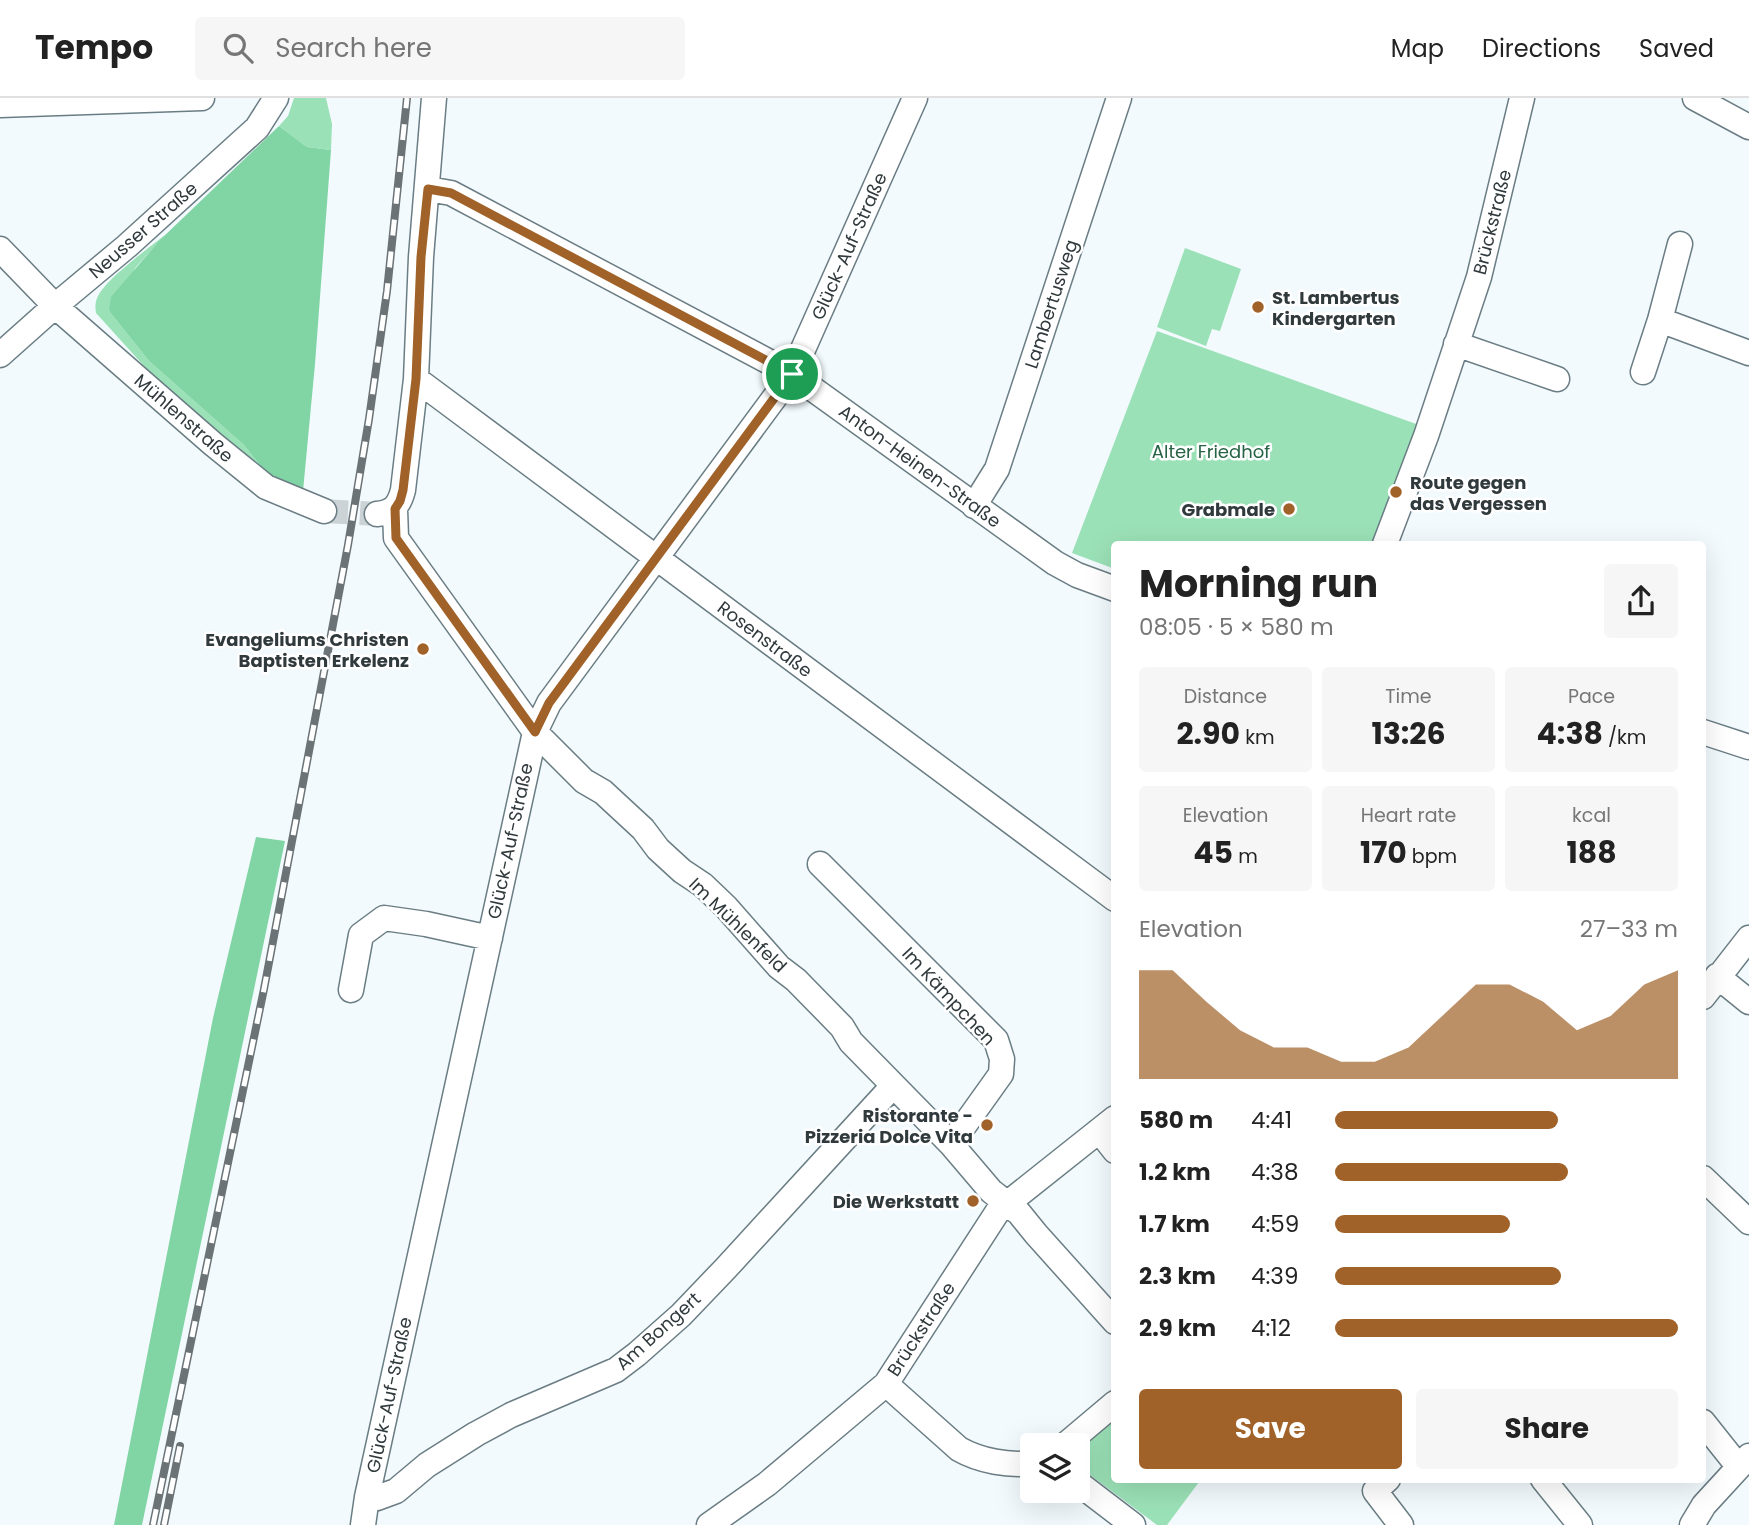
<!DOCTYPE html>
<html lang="en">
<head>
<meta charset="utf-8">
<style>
	body { margin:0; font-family:Poppins,sans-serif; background:#f6f6f6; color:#222; height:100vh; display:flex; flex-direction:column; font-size:26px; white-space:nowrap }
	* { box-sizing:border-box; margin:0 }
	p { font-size:23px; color:#767676 }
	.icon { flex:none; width:38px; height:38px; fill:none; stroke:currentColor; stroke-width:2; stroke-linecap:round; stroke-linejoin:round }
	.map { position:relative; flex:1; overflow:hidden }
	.details { position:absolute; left:1111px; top:443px; width:595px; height:942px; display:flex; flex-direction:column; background:#fff; border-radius:7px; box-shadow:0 7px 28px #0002 }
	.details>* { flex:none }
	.tools { position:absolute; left:1020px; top:1335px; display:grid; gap:14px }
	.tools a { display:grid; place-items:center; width:70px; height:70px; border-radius:7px; background:#fff; box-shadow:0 7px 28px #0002; font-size:35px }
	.pin { position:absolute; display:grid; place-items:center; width:60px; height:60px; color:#fff; margin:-30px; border:4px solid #fff; border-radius:50%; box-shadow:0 2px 7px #0007 }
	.round { display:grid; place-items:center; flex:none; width:74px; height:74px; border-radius:7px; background:#f6f6f6 }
	.overview { display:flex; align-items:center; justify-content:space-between; height:119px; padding:0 28px }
	h1 { font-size:38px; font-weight:700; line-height:52px }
	.stats { display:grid; grid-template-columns:repeat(3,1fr); gap:10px; height:119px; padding:7px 28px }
	.stats div { display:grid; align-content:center; border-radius:7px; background:#f6f6f6; text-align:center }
	.stats b { font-size:30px; font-weight:700 }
	.stats small { font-size:19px; font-weight:400 }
	.stats p { font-size:19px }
	.chart { height:196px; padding:14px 28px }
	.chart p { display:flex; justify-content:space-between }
	.chart svg { width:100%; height:126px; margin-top:7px; fill:#a06228; opacity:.7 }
	.action { display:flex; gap:14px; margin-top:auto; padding:14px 28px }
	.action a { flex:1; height:80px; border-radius:7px; background:#a06228; color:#fff; font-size:28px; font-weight:700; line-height:80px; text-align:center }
	.action a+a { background:#f6f6f6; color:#222 }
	ul { padding:0 28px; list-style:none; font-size:23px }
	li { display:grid; grid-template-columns:112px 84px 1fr; align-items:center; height:52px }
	li i { height:18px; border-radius:9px; background:#a06228 }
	header { display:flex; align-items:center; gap:42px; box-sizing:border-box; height:98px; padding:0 35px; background:#fff; border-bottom:2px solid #e0e0e0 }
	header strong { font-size:33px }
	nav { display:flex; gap:38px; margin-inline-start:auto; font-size:24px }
	.search { width:490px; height:63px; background:#f6f6f6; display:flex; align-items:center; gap:18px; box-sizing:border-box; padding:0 24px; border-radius:7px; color:#767676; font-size:26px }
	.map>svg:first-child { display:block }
</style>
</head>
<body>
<header>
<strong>Tempo</strong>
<div class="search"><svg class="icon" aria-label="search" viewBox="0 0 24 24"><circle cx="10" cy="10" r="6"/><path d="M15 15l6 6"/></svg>Search here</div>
<nav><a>Map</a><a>Directions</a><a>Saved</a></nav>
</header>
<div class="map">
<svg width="1749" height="1427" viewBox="0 0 1749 1427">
	<rect width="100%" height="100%" fill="#f2fafd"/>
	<path fill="#9be1b7" d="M 294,0 L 326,0 L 332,26 L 331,52 L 307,49 L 279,28 L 288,18 Z
		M 166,136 L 136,169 L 109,213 L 149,263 L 244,347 L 263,371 L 232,348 L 153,278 L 96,215 C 95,209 95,204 98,198 C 108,179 148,151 166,136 Z
		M 1185,150 L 1241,171 L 1220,233 L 1212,231 L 1206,248 L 1157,229 Z
		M 1157,233 L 1419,327 L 1372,446 L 1115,446 L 1115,471 L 1072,455 Z
		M 1115,1321 L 1115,1381 L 1196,1381 L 1199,1384 L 1167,1427 L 1157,1427 L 1078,1368 L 1078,1354 Z"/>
	<path fill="#81d4a4" d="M 279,28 L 307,49 L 331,52 L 315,266 L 303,393 L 283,386 L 263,371 L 244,347 L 149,263 L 109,213 L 111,199 L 160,142 Z
		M 256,739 L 285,743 L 142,1427 L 114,1427 L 213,920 Z"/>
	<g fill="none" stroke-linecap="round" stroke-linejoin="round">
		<path stroke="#cbd3d6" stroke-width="24" stroke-dasharray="24 12" stroke-linecap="butt" d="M 324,413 L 377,416"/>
		<g stroke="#6a7d84" stroke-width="27">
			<path id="minor" d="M 1695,0 L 1749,29
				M 0,7 L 202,0
				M 428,91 L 451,95 L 792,276 L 1055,465 L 1077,477 L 1115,491
				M 1680,146 L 1660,222 L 1749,255
				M 0,151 L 55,208 L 213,346 L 266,389 L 324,413
				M 1456,246 L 1557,281
				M 0,257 L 55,208 L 127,148 L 257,30 L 276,0
				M 1643,274 L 1660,222
				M 416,281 L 1115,801
				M 974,408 L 997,371 L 1119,0
				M 395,411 L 396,440 L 535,634 L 584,683 L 603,694 L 643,731 L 658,751 L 682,773 L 703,787 L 726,809 L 779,869 L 796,882 L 842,929 L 851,944 L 951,1046 L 991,1093 L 1019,1115 L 1036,1136 L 1115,1224
				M 377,416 C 393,414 399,408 403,392 L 416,281 L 421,159 L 434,0
				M 1385,446 L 1426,338 L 1479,179 L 1522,0
				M 1703,634 L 1749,649
				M 820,766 L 996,942 L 1002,961 L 1001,976 L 951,1046
				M 1717,878 L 1749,904
				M 351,892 L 361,837 L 384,820 L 426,826 L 490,840
				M 1703,899 L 1749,840
				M 1100,1034 L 1115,1053
				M 1703,1080 L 1749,1124
				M 886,1286 L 959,1351 C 980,1363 1009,1368 1032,1365
				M 1703,1324 L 1738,1368
				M 1064,1348 L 1115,1305
				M 1388,1381 L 1375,1393 L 1401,1427
				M 1543,1381 L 1580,1427
				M 1078,1385 L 1133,1427
				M 367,1399 L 377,1400 L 396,1393 L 427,1367 L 476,1336 L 511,1317 L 616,1272 L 637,1256 L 681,1217 L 726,1170 L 893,988
				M 363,1427 L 367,1399 L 535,634 L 549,605 L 792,276 L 915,0
				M 709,1427 L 767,1386 L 886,1286 L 998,1113 L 1115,1020
				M 1692,1427 L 1704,1407 L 1749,1358"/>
		</g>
		<use href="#minor" stroke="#fff" stroke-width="24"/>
		<g stroke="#6b7376" stroke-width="8">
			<path id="rail" d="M 153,1427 L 264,891 L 348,447 L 369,321 L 387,193 L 407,0
				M 164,1427 L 180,1348"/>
		</g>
		<use href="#rail" stroke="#fff" stroke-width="5" stroke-dasharray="16" stroke-linecap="butt"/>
	</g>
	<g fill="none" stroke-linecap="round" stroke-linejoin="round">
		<g stroke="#fff" stroke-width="14">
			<path id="route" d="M 428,91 L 451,95 L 792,276 L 549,605 L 535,634 L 396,440 L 395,411 L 400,403 L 403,392 L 416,281 L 421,159 Z"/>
		</g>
		<use href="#route" stroke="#a06228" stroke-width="9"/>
	</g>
	<g fill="#a06228" stroke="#fff" stroke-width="2.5">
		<circle cx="1258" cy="209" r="7"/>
		<circle cx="1396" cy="394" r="7"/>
		<circle cx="1289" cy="411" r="7"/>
		<circle cx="423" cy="551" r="7"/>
		<circle cx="987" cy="1027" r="7"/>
		<circle cx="973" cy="1103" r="7"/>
	</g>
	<g text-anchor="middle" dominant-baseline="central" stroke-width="5" stroke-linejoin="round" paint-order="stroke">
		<g font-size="18" fill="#30393c" stroke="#fff">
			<text transform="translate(1492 124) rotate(-76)">Brückstraße</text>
			<text transform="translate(143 132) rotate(-41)">Neusser Straße</text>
			<text transform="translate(849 148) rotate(-66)">Glück-Auf-Straße</text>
			<text transform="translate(1051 206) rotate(-72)">Lambertusweg</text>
			<text transform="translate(184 320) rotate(41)">Mühlenstraße</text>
			<text transform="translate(920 368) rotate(36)">Anton-Heinen-Straße</text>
			<text transform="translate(765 541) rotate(37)">Rosenstraße</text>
			<text transform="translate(510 743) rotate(-78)">Glück-Auf-Straße</text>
			<text transform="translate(738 827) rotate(44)">Im Mühlenfeld</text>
			<text transform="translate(949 898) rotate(47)">Im Kämpchen</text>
			<text transform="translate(921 1231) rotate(-57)">Brückstraße</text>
			<text transform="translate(658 1233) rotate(-42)">Am Bongert</text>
			<text transform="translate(389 1297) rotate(-78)">Glück-Auf-Straße</text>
		</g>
		<g font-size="18" font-weight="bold" fill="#30393c" stroke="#fff" text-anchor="end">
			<text x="1272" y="199" text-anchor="start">St. Lambertus<tspan x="1272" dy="21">Kindergarten</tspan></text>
			<text x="1410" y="384" text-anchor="start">Route gegen<tspan x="1410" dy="21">das Vergessen</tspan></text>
			<text x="1275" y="411">Grabmale</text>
			<text x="409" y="541">Evangeliums Christen<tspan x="409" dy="21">Baptisten Erkelenz</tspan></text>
			<text x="973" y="1017">Ristorante -<tspan x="973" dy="21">Pizzeria Dolce Vita</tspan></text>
			<text x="959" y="1103">Die Werkstatt</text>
		</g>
		<g font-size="18" fill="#276344" stroke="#fff">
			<text x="1211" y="353">Alter Friedhof</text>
		</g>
	</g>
</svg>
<div class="tools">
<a><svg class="icon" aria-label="layers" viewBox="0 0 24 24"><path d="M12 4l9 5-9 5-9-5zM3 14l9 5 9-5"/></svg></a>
</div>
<div class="pin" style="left:792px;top:276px;background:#1e9e55"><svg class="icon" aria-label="arrive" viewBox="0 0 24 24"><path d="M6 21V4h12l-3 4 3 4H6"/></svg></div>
<section class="details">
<div class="overview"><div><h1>Morning run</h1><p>08:05 · 5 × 580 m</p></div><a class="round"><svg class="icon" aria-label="share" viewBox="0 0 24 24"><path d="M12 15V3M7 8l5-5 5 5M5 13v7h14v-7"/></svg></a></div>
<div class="stats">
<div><p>Distance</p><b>2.90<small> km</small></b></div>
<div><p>Time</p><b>13:26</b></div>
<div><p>Pace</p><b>4:38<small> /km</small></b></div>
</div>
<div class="stats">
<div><p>Elevation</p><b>45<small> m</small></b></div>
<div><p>Heart rate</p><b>170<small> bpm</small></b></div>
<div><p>kcal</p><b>188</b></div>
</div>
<div class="chart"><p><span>Elevation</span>27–33 m</p>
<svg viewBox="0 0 160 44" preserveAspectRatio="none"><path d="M0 44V6L10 6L20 17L30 27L40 33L50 33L60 38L70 38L80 33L90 22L100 11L110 11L120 17L130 27L140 22L150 11L160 6V44z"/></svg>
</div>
<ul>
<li><b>580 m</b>4:41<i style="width:65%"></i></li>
<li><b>1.2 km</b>4:38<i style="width:68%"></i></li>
<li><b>1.7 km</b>4:59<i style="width:51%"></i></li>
<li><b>2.3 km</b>4:39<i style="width:66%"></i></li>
<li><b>2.9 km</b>4:12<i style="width:100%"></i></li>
</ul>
<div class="action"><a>Save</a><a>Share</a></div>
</section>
</div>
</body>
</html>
